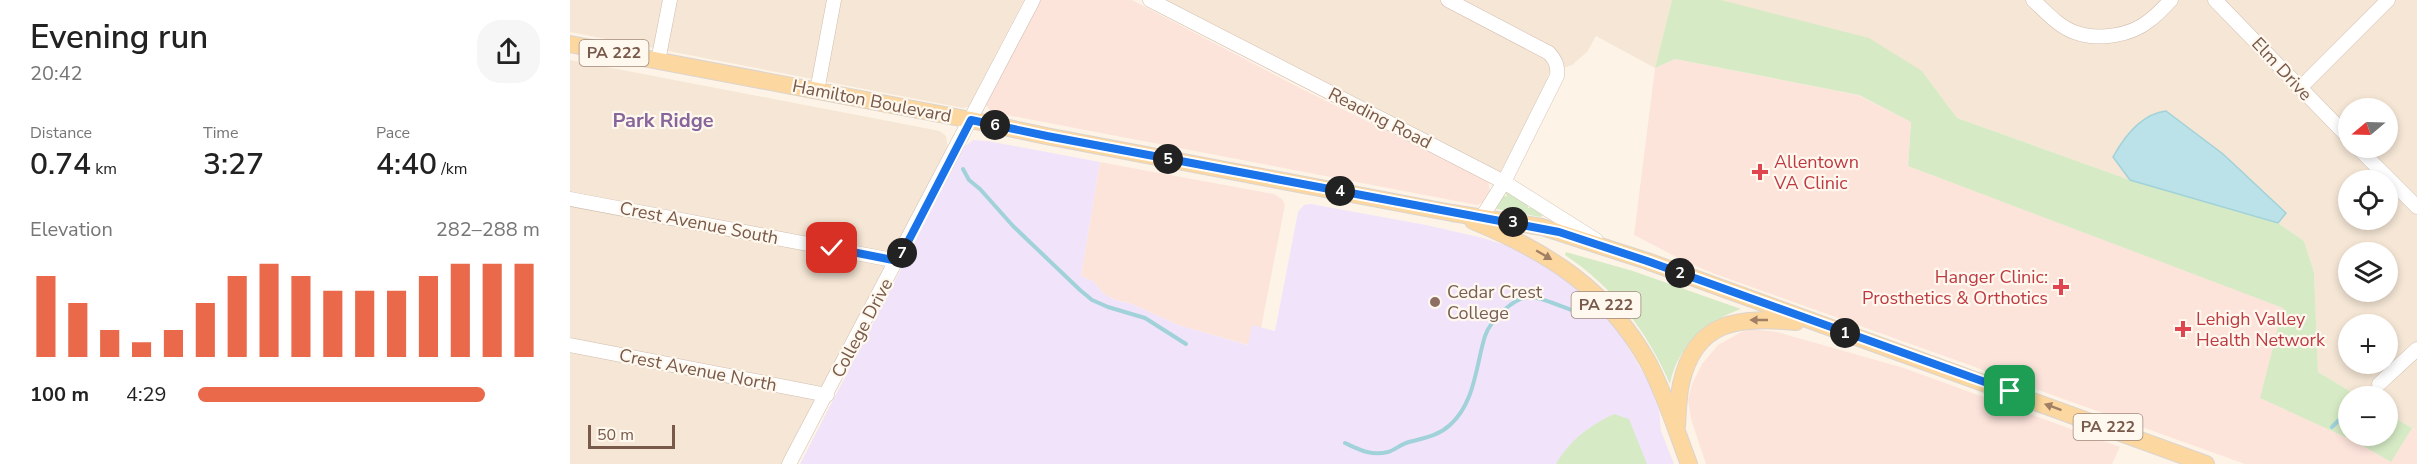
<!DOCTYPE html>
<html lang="en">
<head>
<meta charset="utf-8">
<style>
	body { margin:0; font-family:"Nunito Sans",sans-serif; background:#f6f6f6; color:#222; height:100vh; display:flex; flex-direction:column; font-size:22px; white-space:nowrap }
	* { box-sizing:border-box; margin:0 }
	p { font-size:20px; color:#767676 }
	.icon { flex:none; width:33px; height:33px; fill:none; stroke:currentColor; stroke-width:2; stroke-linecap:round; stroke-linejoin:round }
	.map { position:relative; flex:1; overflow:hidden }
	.panel { display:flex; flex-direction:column; background:#fff; width:570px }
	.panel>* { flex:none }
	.needle { width:39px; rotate:251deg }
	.tools { position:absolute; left:1768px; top:98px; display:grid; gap:12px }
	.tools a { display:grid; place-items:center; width:60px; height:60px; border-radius:50%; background:#fff; box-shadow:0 3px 9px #0003; font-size:30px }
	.scale { position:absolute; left:18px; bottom:15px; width:87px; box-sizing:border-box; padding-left:6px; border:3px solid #78594a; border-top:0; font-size:16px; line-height:21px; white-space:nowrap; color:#78594a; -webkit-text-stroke:4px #fff8ee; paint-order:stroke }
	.pin { position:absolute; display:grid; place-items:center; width:51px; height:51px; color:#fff; margin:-26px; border-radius:12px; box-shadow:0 3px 9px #0006 }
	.km { position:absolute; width:30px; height:30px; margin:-15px; border-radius:50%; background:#222; color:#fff; font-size:16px; line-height:30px; text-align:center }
	.round { display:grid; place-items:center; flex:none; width:63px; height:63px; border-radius:24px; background:#f6f6f6 }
	.summary { display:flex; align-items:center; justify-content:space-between; height:102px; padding:0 30px }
	h1 { font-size:33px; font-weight:600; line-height:45px }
	.stats { display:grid; grid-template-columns:repeat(3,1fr); gap:9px; height:102px; padding:6px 30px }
	.stats div { display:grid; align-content:center }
	.stats b { font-size:30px; font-weight:600 }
	.stats small { font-size:16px; font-weight:400 }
	.stats p { font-size:16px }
	.chart { height:168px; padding:12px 30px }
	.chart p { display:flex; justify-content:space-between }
	.chart svg { width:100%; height:108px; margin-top:6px; stroke:#e9694a; stroke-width:6 }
	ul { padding:0 30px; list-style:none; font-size:20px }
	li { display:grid; grid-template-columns:96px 72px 1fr; align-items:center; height:45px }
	li i { height:15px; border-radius:8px; background:#e9694a }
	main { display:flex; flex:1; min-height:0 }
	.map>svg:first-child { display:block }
</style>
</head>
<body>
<main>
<section class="panel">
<div class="summary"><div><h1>Evening run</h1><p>20:42</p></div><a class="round"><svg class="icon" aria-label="share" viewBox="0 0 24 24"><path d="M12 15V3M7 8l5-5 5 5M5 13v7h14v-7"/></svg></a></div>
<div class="stats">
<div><p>Distance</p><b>0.74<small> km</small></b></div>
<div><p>Time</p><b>3:27</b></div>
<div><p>Pace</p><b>4:40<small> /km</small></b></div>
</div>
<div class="chart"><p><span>Elevation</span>282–288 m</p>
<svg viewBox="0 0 160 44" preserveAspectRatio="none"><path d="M5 44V11M15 44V22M25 44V33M35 44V38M45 44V33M55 44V22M65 44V11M75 44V6M85 44V11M95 44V17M105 44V17M115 44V17M125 44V11M135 44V6M145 44V6M155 44V6"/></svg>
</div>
<ul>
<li><b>100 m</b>4:29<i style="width:84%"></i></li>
</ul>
</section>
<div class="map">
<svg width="1847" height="464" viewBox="0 0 1847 464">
	<rect width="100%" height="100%" fill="#fdf4e7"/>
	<path fill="#f5e6d5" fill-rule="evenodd" d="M 0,0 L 454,0 L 400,104 L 398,107 L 393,108 L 0,32 Z
		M 593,0 L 1102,0 L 1085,68 L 1026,36 L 1017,52 L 1002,65 L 979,73 L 975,88 L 931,171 L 928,172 Z
		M 1151,0 L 1847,0 L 1847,431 L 1818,414 L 1818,396 L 1788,396 L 1748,372 L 1744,272 L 1734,241 L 1708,223 L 1560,180 L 1387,118 L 1352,71 ZM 1779,108 L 1818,108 L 1818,147 L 1779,147 ZM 1779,180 L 1818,180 L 1818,219 L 1779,219 ZM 1779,252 L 1818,252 L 1818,291 L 1779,291 ZM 1779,324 L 1818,324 L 1818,363 L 1779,363 Z
		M 0,60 L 370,131 L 376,136 L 378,148 L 212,464 L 0,464 Z"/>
	<path fill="#fde4db" d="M 470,0 L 562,0 L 730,88 L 914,179 L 918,181 L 920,191 L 914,202 L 907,205 L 421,112 L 416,105 L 418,101 Z
		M 1105,59 L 1288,95 L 1341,122 L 1338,166 L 1714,308 L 1691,398 L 1788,443 L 1820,461 L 1842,428 L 1847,431 L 1847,464 L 1675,464 L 1145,274 L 1114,261 L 1064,235 L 1085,68 Z
		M 530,162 L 704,194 L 712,199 L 715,205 L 691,328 L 682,326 L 679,345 L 608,325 L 562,304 L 546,300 L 534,294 L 523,281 L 511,276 Z
		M 1184,329 L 1207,332 L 1334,368 L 1550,447 L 1542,464 L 1136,464 L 1121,419 L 1118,400 L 1122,384 L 1132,364 L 1148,345 L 1171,332 Z"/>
	<path fill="#f1e4fa" d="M 403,140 L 418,141 L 530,162 L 511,276 L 523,281 L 534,294 L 546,300 L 562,304 L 608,325 L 678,345 L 682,325 L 705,331 L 728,212 L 734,205 L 741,204 L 856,225 L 913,238 L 938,246 L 975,265 L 994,278 L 1011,292 L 1049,332 L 1079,383 L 1089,410 L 1091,431 L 1104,464 L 230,464 L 394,147 Z"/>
	<path fill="#d6ebc5" d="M 1102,0 L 1151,0 L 1299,38 L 1352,71 L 1387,118 L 1560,180 L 1708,223 L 1734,241 L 1744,272 L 1748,372 L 1788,396 L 1779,396 L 1779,435 L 1818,435 L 1818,414 L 1842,428 L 1821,462 L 1788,443 L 1690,398 L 1713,308 L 1338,166 L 1341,122 L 1289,95 L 1105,59 L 1085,68 Z
		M 935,190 L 958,205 L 958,208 L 964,207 L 973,216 L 970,217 L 922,208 L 933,195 L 937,197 Z
		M 996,252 L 1063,271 L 1171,309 C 1135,322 1108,345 1100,384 C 1077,331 1043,287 995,255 Z
		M 1044,414 L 1059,419 L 1077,464 L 986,464 C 1000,440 1019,426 1044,414 Z"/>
	<path fill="#bbe2e8" stroke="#a1d2da" stroke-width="1.5" d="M 1596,111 L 1653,154 L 1716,213 L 1708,223 L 1560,180 L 1543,157 C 1554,137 1571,114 1596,111 Z"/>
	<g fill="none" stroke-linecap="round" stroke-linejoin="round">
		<path stroke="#a1d2da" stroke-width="4" d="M 393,169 L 399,180 L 410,189 L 443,226 L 510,290 L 522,300 L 538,307 L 575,318 L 616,344
			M 1793,396 L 1801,390
			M 1762,427 L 1779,410
			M 775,443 C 790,450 801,456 818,452 C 825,450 831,444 839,442 C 854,438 868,436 880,425 C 905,403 906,365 915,336 C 920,321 945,295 962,297 C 974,298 1004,312 1018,316"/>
		<g stroke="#d2bdaf" stroke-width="15">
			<path id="minor" d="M 580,0 L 934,182 L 1026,240
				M 878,0 L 979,53 C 986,61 988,66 987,76 L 934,182 L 912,217
				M 1463,0 C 1475,11 1488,26 1504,32 C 1527,41 1561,36 1580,20 C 1588,14 1594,7 1601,0
				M 1645,0 L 1779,138
				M 88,61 L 100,0
				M 1730,88 L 1818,0
				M 247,91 L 264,0
				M 1787,147 L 1847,207
				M 0,199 L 328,261
				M 0,345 L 257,395
				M 1809,384 L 1847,349
				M 219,464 L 463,0"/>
		</g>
		<g stroke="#dcd4d0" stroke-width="18">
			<path id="major" d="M 0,44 L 401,120 L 476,136 L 882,213 L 972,227 L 1077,261 L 1636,464
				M 903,221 C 978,252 1037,289 1078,362 C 1095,394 1106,430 1119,464
				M 1107,426 C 1108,412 1108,398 1111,384 C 1125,319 1170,317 1226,322"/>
		</g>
		<use href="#minor" stroke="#fff" stroke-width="14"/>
		<use href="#major" stroke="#fcd79f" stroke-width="16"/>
	</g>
	<defs><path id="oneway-solid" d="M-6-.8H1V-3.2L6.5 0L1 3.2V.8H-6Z" transform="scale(1.5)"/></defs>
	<g fill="#a07f64">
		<use href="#oneway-solid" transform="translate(974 255) rotate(30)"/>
		<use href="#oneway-solid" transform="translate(1189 320) rotate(-180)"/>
		<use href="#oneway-solid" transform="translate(1483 407) rotate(-160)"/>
	</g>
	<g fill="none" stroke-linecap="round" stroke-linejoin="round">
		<g stroke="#fff" stroke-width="12">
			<path id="route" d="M 262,248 L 328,261 L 401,120 L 477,136 L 989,232 L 1077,261 L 1440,391"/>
		</g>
		<use href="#route" stroke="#1a73e8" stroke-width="8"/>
	</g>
	<g fill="#e0444e" stroke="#fff8ee" stroke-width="2">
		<path d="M1187 163h6v6h6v6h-6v6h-6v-6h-6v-6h6z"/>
		<path d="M1488 278h6v6h6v6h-6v6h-6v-6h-6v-6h6z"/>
		<path d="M1610 320h6v6h6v6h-6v6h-6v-6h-6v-6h6z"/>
	</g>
	<circle fill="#8d6e63" stroke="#fff8ee" stroke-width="2" cx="865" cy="302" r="6"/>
	<g text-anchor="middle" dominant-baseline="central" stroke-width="4.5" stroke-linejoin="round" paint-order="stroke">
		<g fill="#fff8ee" stroke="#a0897b" stroke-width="1.5">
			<rect x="9.5" y="40" width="69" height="26" rx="4.5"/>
			<rect x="1001.5" y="292" width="69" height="26" rx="4.5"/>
			<rect x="1503.5" y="414" width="69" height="26" rx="4.5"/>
		</g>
		<g font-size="16" font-weight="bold" fill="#78594a">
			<text x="44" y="53">PA 222</text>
			<text x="1036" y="305">PA 222</text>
			<text x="1538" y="427">PA 222</text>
		</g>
		<g font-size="18" fill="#78594a" stroke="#fff8ee">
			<text transform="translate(1712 69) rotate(47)">Elm Drive</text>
			<text transform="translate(302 101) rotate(11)">Hamilton Boulevard</text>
			<text transform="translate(810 118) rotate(27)">Reading Road</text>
			<text transform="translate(129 223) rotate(11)">Crest Avenue South</text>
			<text transform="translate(292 328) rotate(-62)">College Drive</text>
			<text transform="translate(128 370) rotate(11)">Crest Avenue North</text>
		</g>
		<g font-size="18" fill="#be3a42" stroke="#fff8ee" text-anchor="start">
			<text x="1204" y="162">Allentown<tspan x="1204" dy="21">VA Clinic</tspan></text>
			<text x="1478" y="277" text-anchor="end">Hanger Clinic:<tspan x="1478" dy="21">Prosthetics &amp; Orthotics</tspan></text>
			<text x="1626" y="319">Lehigh Valley<tspan x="1626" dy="21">Health Network</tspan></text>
		</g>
		<g font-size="18" fill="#785e54" stroke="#fff8ee" text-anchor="start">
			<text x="877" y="292">Cedar Crest<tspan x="877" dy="21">College</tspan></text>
		</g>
		<g font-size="20" font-weight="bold" fill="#88669b" stroke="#fff8ee">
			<text x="93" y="120">Park Ridge</text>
		</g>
	</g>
</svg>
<div class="tools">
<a><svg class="needle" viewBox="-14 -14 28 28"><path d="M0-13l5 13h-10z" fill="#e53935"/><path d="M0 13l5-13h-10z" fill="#767676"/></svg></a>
<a><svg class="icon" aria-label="locate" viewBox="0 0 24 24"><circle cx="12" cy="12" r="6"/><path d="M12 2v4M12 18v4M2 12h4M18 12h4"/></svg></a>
<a><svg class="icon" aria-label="layers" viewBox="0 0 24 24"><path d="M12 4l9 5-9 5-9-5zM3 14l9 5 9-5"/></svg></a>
<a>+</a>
<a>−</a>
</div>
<div class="scale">50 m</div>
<div class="pin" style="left:1440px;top:391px;background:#1e9e55"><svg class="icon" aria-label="arrive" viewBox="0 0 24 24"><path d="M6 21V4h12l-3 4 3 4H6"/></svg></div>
<div class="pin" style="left:262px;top:248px;background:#d93025"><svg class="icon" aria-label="check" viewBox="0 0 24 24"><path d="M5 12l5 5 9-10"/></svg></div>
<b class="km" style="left:1275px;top:333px">1</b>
<b class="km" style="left:1110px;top:273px">2</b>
<b class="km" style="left:943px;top:222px">3</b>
<b class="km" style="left:770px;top:191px">4</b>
<b class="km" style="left:598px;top:159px">5</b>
<b class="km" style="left:425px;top:125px">6</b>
<b class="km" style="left:332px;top:253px">7</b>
</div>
</main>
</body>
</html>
